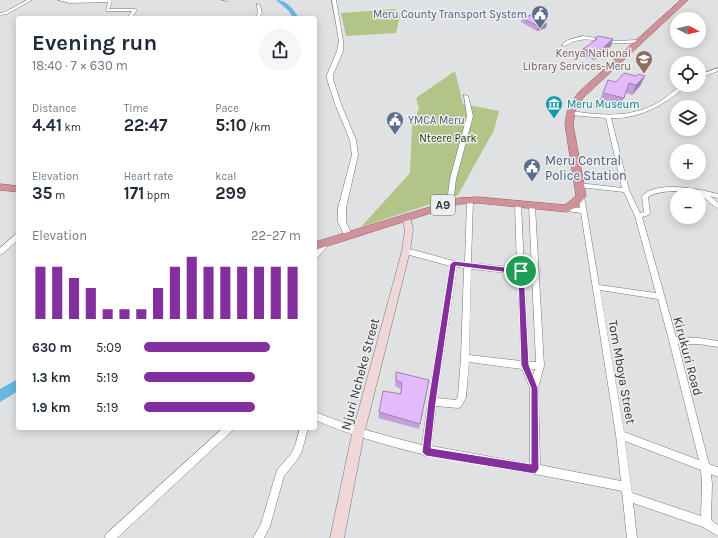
<!DOCTYPE html>
<html lang="en">
<head>
<meta charset="utf-8">
<style>
	body { margin:0; font-family:Karla,sans-serif; background:#f6f6f7; color:#1f2937; height:100vh; display:flex; flex-direction:column; font-size:15px; white-space:nowrap }
	* { box-sizing:border-box; margin:0 }
	p { font-size:13px; color:#747a83 }
	.icon { flex:none; width:22px; height:22px; fill:none; stroke:currentColor; stroke-width:2; stroke-linecap:round; stroke-linejoin:round }
	.map { position:relative; flex:1; overflow:hidden }
	.sheet { position:absolute; left:16px; top:16px; width:301px; height:414px; display:flex; flex-direction:column; background:#fff; border-radius:4px; box-shadow:0 2px 10px #0003 }
	.sheet>* { flex:none }
	.needle { width:26px; rotate:97deg }
	.controls { position:absolute; left:670px; top:12px; display:grid; gap:8px }
	.controls a { display:grid; place-items:center; width:36px; height:36px; border-radius:50%; background:#fff; box-shadow:0 2px 10px #0003; font-size:20px }
	.pin { position:absolute; display:grid; place-items:center; width:34px; height:34px; color:#fff; margin:-17px; border:2px solid #fff; border-radius:50%; box-shadow:0 1px 4px #0007 }
	.round { display:grid; place-items:center; flex:none; width:42px; height:42px; border-radius:21px; background:#f6f6f7 }
	.headline { display:flex; align-items:center; justify-content:space-between; height:68px; padding:0 16px }
	h1 { font-size:22px; font-weight:700; line-height:30px }
	.figures { display:grid; grid-template-columns:repeat(3,1fr); gap:6px; height:68px; padding:4px 16px }
	.figures div { display:grid; align-content:center }
	.figures b { font-size:17px; font-weight:700 }
	.figures small { font-size:11px; font-weight:400 }
	.figures p { font-size:11px }
	.chart { height:112px; padding:8px 16px }
	.chart p { display:flex; justify-content:space-between }
	.chart svg { width:100%; height:72px; margin-top:4px; stroke:#832f9d; stroke-width:6 }
	ul { padding:0 16px; list-style:none; font-size:13px }
	li { display:grid; grid-template-columns:64px 48px 1fr; align-items:center; height:30px }
	li i { height:10px; border-radius:5px; background:#832f9d }
	.map>svg:first-child { display:block }
</style>
</head>
<body>
<div class="map">
<svg width="718" height="538" viewBox="0 0 718 538">
	<rect width="100%" height="100%" fill="#e0e1e3"/>
	<path fill="#b2c488" d="M 395,9 L 400,16 L 396,33 L 346,36 L 341,13 Z
		M 455,71 L 463,104 L 499,111 L 494,130 L 458,195 L 361,227 L 410,173 L 412,125 L 419,109 L 416,98 Z"/>
	<g fill="none" stroke-linecap="round" stroke-linejoin="round">
		<path fill="#67b8e0" fill-rule="evenodd" d="M 276,0 C 287,0 293,9 299,18 L 293,18 L 289,11 Z
			M 18,379 L 18,391 L 0,402 L 0,389 Z"/>
		<g stroke="#757678" stroke-width="1">
			<path id="minor" d="M 27,0 L 32,0 L 7,14 L 0,15 L 0,13 L 5,12 Z
				M 58,0 L 111,0 L 112,1 L 109,9 L 135,9 L 137,10 L 131,18 L 127,18 L 132,11 L 106,11 L 108,2 L 70,3 Z
				M 222,0 L 229,0 L 227,1 Z
				M 257,4 L 260,5 L 262,13 L 259,18 L 255,18 L 258,13 Z
				M 583,36 L 617,41 L 636,40 L 641,42 C 638,44 633,42 629,43 C 625,43 621,44 616,43 C 596,42 584,34 565,46 L 561,45 L 568,40 Z
				M 718,68 L 718,71 L 699,78 L 699,75 Z
				M 682,85 L 687,85 C 666,104 641,119 611,118 L 629,190 L 640,213 L 644,212 L 642,196 C 657,180 699,189 718,194 L 718,198 L 710,196 L 718,203 L 718,208 C 711,205 707,199 700,195 C 691,189 657,190 648,197 L 650,213 L 649,215 L 642,217 L 676,337 L 699,338 L 718,341 L 718,347 L 699,344 L 678,344 L 709,464 L 718,467 L 718,477 L 711,474 L 712,484 L 711,520 L 718,525 L 718,536 L 703,527 L 633,503 L 637,538 L 627,538 L 622,491 L 556,478 L 429,455 L 426,457 L 422,454 C 385,445 350,435 315,420 L 315,412 C 350,426 385,436 422,445 L 428,402 L 450,266 L 406,254 L 403,251 L 406,248 L 454,261 L 465,263 L 467,200 L 470,198 L 473,200 L 471,263 L 517,268 L 515,204 L 518,202 L 521,204 L 524,269 L 532,270 L 529,206 L 532,204 L 535,206 L 544,366 L 538,388 L 540,465 L 621,481 L 616,435 L 581,213 L 567,211 L 564,209 L 567,207 L 580,208 L 578,196 L 579,195 L 581,194 L 584,196 L 599,285 L 656,293 L 635,216 L 624,192 L 579,187 L 576,185 L 579,183 L 622,188 L 606,118 L 570,115 L 567,113 L 570,111 C 602,115 630,119 659,102 C 667,97 674,90 682,85 ZM 457,267 L 464,268 L 461,358 L 458,396 L 456,400 L 437,398 ZM 471,269 L 518,274 L 521,361 L 469,355 ZM 525,275 L 532,275 L 536,362 L 529,362 ZM 600,290 L 658,299 L 669,340 L 699,460 L 624,432 ZM 469,362 L 522,369 L 530,388 L 530,464 L 431,446 L 436,406 L 458,408 L 461,407 L 466,397 ZM 531,369 L 535,369 L 533,376 ZM 625,441 L 701,470 L 702,484 L 701,516 L 632,493 Z
				M 464,95 L 468,96 L 473,116 L 456,179 L 453,203 L 450,205 L 447,203 L 450,179 L 467,116 Z
				M 16,234 L 18,234 L 18,240 L 2,254 L 0,255 L 0,248 Z
				M 326,240 L 330,240 L 331,242 L 317,258 L 315,259 L 315,252 Z
				M 223,428 L 233,428 L 232,431 L 117,538 L 105,538 L 106,534 Z
				M 300,428 L 308,428 L 302,451 L 297,460 L 284,476 L 270,526 L 264,538 L 253,538 L 261,524 L 277,470 L 291,454 L 295,446 Z"/>
		</g>
		<g stroke="#757678" stroke-width="1">
			<path id="tertiary" d="M 332,0 L 336,0 L 343,41 L 343,51 L 333,75 L 333,79 L 341,104 L 356,140 L 358,155 L 346,208 L 346,222 L 352,235 L 348,238 L 345,237 L 338,222 L 338,208 L 352,155 L 350,140 L 335,104 L 327,79 L 327,75 L 337,51 L 339,41 Z"/>
		</g>
		<g stroke="#757678" stroke-width="1">
			<path id="secondary" d="M 406,214 L 410,217 L 413,229 L 410,251 L 364,434 L 344,538 L 330,538 L 352,434 L 402,251 L 405,229 L 402,217 Z"/>
		</g>
		<g stroke="#925f65" stroke-width="1">
			<path id="trunk" d="M 681,0 L 688,0 L 584,97 L 576,107 L 573,124 L 586,196 L 578,206 L 567,212 L 478,203 L 459,204 L 315,250 L 315,242 L 459,198 L 478,197 L 565,205 L 576,196 L 565,124 L 568,107 L 578,93 Z
				M 0,184 L 18,186 L 18,192 L 0,190 Z"/>
		</g>
		<use href="#minor" fill="#fff" fill-rule="evenodd"/>
		<use href="#tertiary" fill="#fff" fill-rule="evenodd"/>
		<use href="#secondary" fill="#eed6d9" fill-rule="evenodd"/>
		<use href="#trunk" fill="#d0929a" fill-rule="evenodd"/>
	</g>
	<path fill="#c3a0d9" d="M 522,18 L 546,28 L 537,31 L 521,22 Z
		M 595,38 L 613,39 L 611,46 L 594,60 L 580,56 L 583,49 L 594,41 Z
		M 636,76 L 645,76 L 640,86 L 632,95 L 626,93 L 620,107 L 599,102 L 608,80 L 616,82 Z
		M 396,372 L 429,380 L 419,429 L 378,418 L 379,412 L 400,394 L 401,389 L 395,386 Z"/>
	<path fill="#9f82b0" d="M 547,24 L 546,28 L 537,31 L 538,26 Z
		M 613,39 L 611,46 L 594,60 L 596,54 Z
		M 645,76 L 640,86 L 632,95 L 636,85 Z"/>
	<path fill="#e3bafc" stroke="#9f82b0" d="M 532,15 L 547,24 L 538,26 L 522,18 Z
		M 598,36 L 613,39 L 596,54 L 583,49 L 597,39 L 595,38 Z
		M 624,73 L 636,76 L 638,74 L 645,76 L 636,85 L 629,83 L 624,98 L 603,93 L 608,80 L 616,82 Z
		M 396,372 L 429,380 L 420,424 L 379,412 L 383,391 L 401,394 L 402,383 L 396,380 Z"/>
	<path fill="#832f9d" stroke="#fff" fill-rule="evenodd" d="M 454,261 L 521,269 L 524,271 L 529,365 L 538,388 L 539,469 L 535,474 L 426,456 L 422,452 L 428,402 L 450,264 ZM 456,266 L 518,274 L 521,365 L 531,388 L 531,464 L 431,448 L 436,402 Z"/>
	<defs>
		<g id="civic-pin" transform="scale(0.9)"><path d="M0 17L-7.5 6A9.5 9.5 0 1 1 7.5 6Z" fill="#5c6f8a" stroke="#edeef0"/><path d="M-.6-6.5H3V-4.5H.6V-3L4-1V1h2V6H-6V1h2V-1L-.6-3ZM-1.2 2.5V6h2.4V2.5Z" fill="#fff"/></g>
		<g id="university-pin" transform="scale(0.9)"><path d="M0 17L-7.5 6A9.5 9.5 0 1 1 7.5 6Z" fill="#8d6e63" stroke="#edeef0"/><path d="M0-5L7-2L0 1L-7-2ZM-4 1L0 2.5L4 1V4Q0 6-4 4Z" fill="#fff"/></g>
		<g id="museum-pin" transform="scale(0.9)"><path d="M0 17L-7.5 6A9.5 9.5 0 1 1 7.5 6Z" fill="#0f9aa8" stroke="#edeef0"/><path d="M0-6L6-3V-2H-6V-3ZM-5-1h2V3h-2ZM-1-1h2V3h-2ZM3-1h2V3H3ZM-6 4H6V6H-6Z" fill="#fff"/></g>
	</defs>
	<g fill-rule="evenodd">
		<use href="#civic-pin" x="540" y="14"/>
		<use href="#university-pin" x="644" y="59"/>
		<use href="#museum-pin" x="554" y="104"/>
		<use href="#civic-pin" x="395" y="120"/>
		<use href="#civic-pin" x="532" y="167"/>
	</g>
	<g text-anchor="middle" dominant-baseline="central" stroke-width="3" stroke-linejoin="round" paint-order="stroke">
		<g font-size="11" fill="#4e5e75" stroke="#edeef0" text-anchor="end">
			<text x="527" y="14">Meru County Transport System</text>
			<text x="408" y="120" text-anchor="start">YMCA Meru</text>
		</g>
		<g font-size="11" fill="#785e54" stroke="#edeef0" text-anchor="end">
			<text x="631" y="53">Kenya National<tspan x="631" dy="13">Library Services-Meru</tspan></text>
		</g>
		<g font-size="11" fill="#0d838f" stroke="#edeef0" text-anchor="start">
			<text x="567" y="104">Meru Museum</text>
		</g>
		<g font-size="11" fill="#2b3700" stroke="#edeef0">
			<text x="448" y="138">Nteere Park</text>
		</g>
		<rect fill="#edeef0" stroke="#6b6b6c" stroke-width="1" x="431" y="195" width="24" height="20" rx="3"/>
		<g font-size="12" font-weight="bold" fill="#333334">
			<text x="443" y="205">A9</text>
		</g>
		<g font-size="13" fill="#4e5e75" stroke="#edeef0" text-anchor="start">
			<text x="545" y="160">Meru Central<tspan x="545" dy="15">Police Station</tspan></text>
		</g>
		<g font-size="13" fill="#333334" stroke="#edeef0">
			<text transform="translate(688 356) rotate(75)">Kirukuri Road</text>
			<text transform="translate(622 372) rotate(80)">Tom Mboya Street</text>
			<text transform="translate(360 374) rotate(-75)">Njuri Ncheke Street</text>
		</g>
	</g>
</svg>
<div class="controls">
<a><svg class="needle" viewBox="-14 -14 28 28"><path d="M0-13l5 13h-10z" fill="#e53935"/><path d="M0 13l5-13h-10z" fill="#747a83"/></svg></a>
<a><svg class="icon" aria-label="locate" viewBox="0 0 24 24"><circle cx="12" cy="12" r="6"/><path d="M12 2v4M12 18v4M2 12h4M18 12h4"/></svg></a>
<a><svg class="icon" aria-label="layers" viewBox="0 0 24 24"><path d="M12 4l9 5-9 5-9-5zM3 14l9 5 9-5"/></svg></a>
<a>+</a>
<a>−</a>
</div>
<div class="pin" style="left:521px;top:271px;background:#1e9e55"><svg class="icon" aria-label="arrive" viewBox="0 0 24 24"><path d="M6 21V4h12l-3 4 3 4H6"/></svg></div>
<section class="sheet">
<div class="headline"><div><h1>Evening run</h1><p>18:40 · 7 × 630 m</p></div><a class="round"><svg class="icon" aria-label="share" viewBox="0 0 24 24"><path d="M12 15V3M7 8l5-5 5 5M5 13v7h14v-7"/></svg></a></div>
<div class="figures">
<div><p>Distance</p><b>4.41<small> km</small></b></div>
<div><p>Time</p><b>22:47</b></div>
<div><p>Pace</p><b>5:10<small> /km</small></b></div>
</div>
<div class="figures">
<div><p>Elevation</p><b>35<small> m</small></b></div>
<div><p>Heart rate</p><b>171<small> bpm</small></b></div>
<div><p>kcal</p><b>299</b></div>
</div>
<div class="chart"><p><span>Elevation</span>22–27 m</p>
<svg viewBox="0 0 160 44" preserveAspectRatio="none"><path d="M5 44V12M15 44V12M25 44V19M35 44V25M45 44V38M55 44V38M65 44V38M75 44V25M85 44V12M95 44V6M105 44V12M115 44V12M125 44V12M135 44V12M145 44V12M155 44V12"/></svg>
</div>
<ul>
<li><b>630 m</b>5:09<i style="width:80%"></i></li>
<li><b>1.3 km</b>5:19<i style="width:71%"></i></li>
<li><b>1.9 km</b>5:19<i style="width:71%"></i></li>
</ul>
</section>
</div>
</body>
</html>
